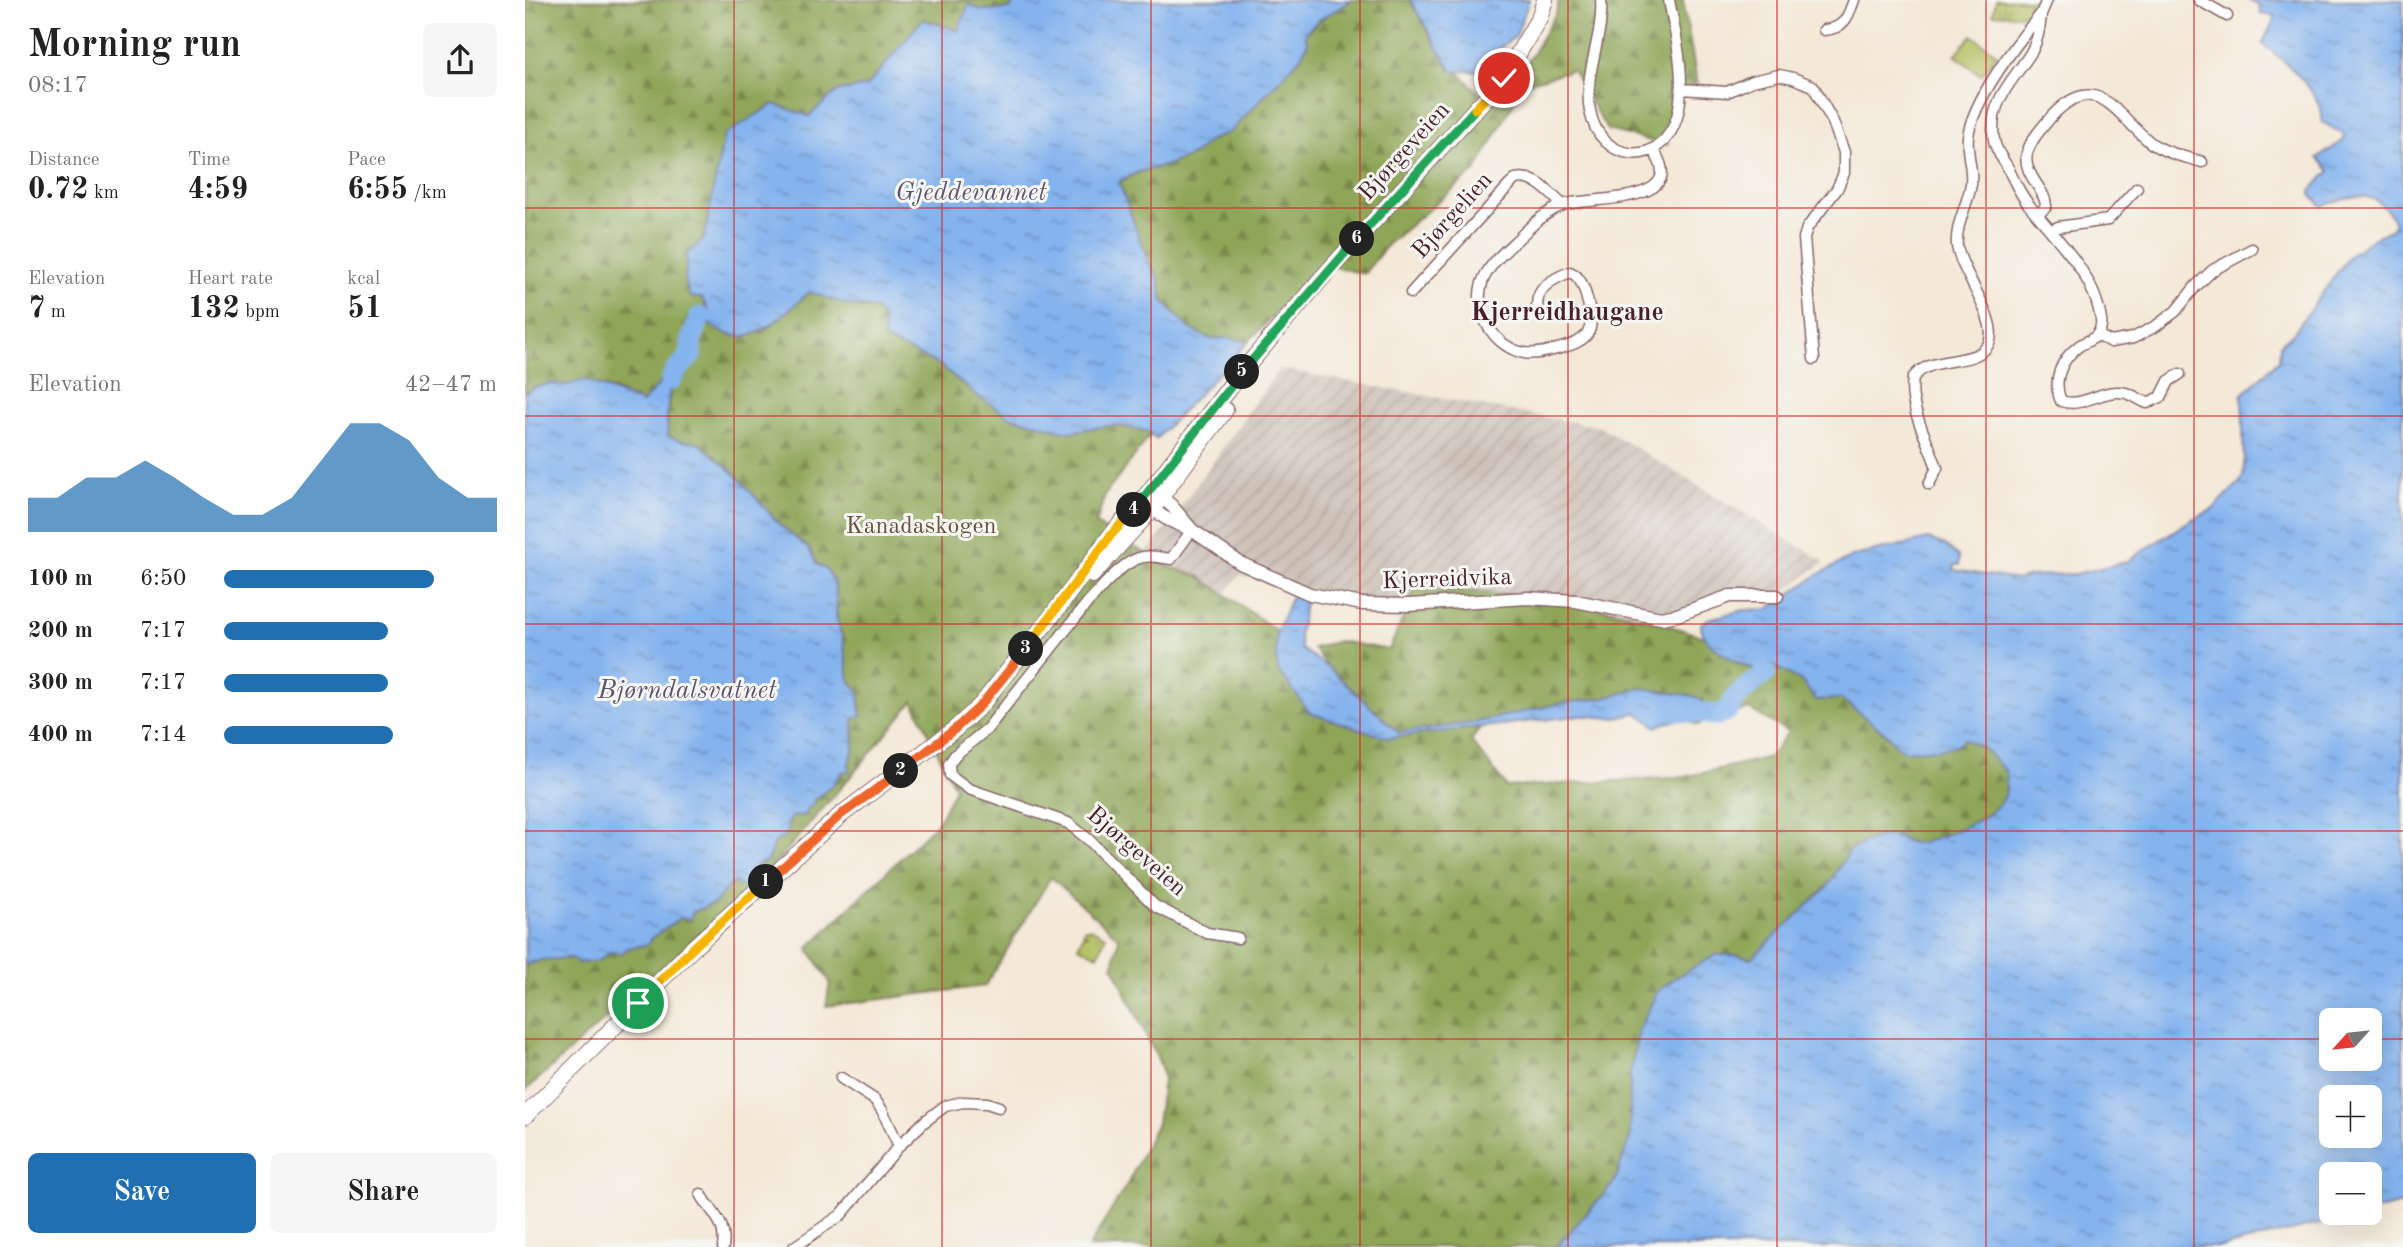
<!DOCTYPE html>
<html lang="en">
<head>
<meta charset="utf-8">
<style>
	body { margin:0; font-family:"Old Standard TT",serif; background:#f6f6f6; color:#222; height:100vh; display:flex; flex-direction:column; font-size:26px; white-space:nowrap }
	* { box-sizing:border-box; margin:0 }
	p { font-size:23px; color:#767676 }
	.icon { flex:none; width:38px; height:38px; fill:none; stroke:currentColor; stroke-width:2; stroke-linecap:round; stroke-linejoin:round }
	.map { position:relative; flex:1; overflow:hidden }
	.panel { display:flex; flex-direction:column; background:#fff; width:525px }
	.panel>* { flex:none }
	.needle { width:46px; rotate:243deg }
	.controls { position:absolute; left:1794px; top:1008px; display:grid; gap:14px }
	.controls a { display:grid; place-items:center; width:63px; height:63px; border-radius:10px; background:#fff; box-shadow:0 7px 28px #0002; font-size:35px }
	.pin { position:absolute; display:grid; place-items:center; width:60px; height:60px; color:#fff; margin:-30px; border:4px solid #fff; border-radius:50%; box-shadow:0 2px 7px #0007 }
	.km { position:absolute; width:35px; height:35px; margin:-18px; border-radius:50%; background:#222; color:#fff; font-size:19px; line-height:35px; text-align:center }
	.round { display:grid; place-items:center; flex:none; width:74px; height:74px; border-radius:10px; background:#f6f6f6 }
	.headline { display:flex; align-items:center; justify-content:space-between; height:119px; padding:0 28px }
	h1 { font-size:38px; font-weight:800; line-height:52px }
	.figures { display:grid; grid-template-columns:repeat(3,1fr); gap:10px; height:119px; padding:7px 28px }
	.figures div { display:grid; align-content:center }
	.figures b { font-size:30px; font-weight:800 }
	.figures small { font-size:19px; font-weight:400 }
	.figures p { font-size:19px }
	.chart { height:196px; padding:14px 28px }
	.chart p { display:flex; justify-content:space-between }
	.chart svg { width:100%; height:126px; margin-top:7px; fill:#1f6fb2; opacity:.7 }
	.primary-button { display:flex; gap:14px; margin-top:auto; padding:14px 28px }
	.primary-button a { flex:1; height:80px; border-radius:10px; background:#1f6fb2; color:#fff; font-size:28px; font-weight:800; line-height:80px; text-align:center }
	.primary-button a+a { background:#f6f6f6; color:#222 }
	ul { padding:0 28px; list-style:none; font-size:23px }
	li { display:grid; grid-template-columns:112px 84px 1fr; align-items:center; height:52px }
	li i { height:18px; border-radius:9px; background:#1f6fb2 }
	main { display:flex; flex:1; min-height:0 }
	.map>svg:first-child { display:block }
</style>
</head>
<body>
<main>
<section class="panel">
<div class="headline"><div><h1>Morning run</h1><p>08:17</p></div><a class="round"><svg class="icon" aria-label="share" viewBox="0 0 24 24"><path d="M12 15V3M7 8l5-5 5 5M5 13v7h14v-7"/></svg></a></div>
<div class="figures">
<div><p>Distance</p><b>0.72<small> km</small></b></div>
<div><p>Time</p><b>4:59</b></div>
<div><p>Pace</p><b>6:55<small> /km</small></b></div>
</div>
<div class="figures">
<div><p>Elevation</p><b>7<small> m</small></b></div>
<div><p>Heart rate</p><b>132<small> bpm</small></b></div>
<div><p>kcal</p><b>51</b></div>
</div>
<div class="chart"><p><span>Elevation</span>42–47 m</p>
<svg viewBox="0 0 160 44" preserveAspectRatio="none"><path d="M0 44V32L10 32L20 25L30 25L40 19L50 25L60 32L70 38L80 38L90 32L100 19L110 6L120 6L130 12L140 25L150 32L160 32V44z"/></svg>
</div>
<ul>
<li><b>100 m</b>6:50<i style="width:77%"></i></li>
<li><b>200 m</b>7:17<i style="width:60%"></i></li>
<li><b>300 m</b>7:17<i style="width:60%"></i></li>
<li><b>400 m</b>7:14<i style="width:62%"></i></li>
</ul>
<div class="primary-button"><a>Save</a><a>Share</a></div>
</section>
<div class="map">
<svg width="1878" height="1247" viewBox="0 0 1878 1247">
	<defs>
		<pattern id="industrial-furrows" width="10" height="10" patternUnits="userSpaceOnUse" patternTransform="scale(1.75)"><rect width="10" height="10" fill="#cec2b9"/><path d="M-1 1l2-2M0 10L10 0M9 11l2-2" fill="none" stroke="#b2a69f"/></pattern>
		<pattern id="grass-tufts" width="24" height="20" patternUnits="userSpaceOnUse" patternTransform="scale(1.75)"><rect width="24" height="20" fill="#b4c062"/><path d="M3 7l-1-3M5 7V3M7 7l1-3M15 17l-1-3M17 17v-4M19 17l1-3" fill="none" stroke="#949b51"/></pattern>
		<pattern id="forest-firs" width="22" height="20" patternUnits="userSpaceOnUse" patternTransform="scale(1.75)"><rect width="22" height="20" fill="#8fa658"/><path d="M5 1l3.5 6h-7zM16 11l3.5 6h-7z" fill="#778749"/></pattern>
		<pattern id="water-ripples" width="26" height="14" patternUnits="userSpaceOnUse" patternTransform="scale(1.75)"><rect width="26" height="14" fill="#84b3ee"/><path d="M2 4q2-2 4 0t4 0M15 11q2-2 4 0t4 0" fill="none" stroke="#6e91c1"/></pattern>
	</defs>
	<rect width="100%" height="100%" fill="#f6f6f2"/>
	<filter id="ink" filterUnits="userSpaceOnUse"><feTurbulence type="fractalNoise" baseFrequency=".0143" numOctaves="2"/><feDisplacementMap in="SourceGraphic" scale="14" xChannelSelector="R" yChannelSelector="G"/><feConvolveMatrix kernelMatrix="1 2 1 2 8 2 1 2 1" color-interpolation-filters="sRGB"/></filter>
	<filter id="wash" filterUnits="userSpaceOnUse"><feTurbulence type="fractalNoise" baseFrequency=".00686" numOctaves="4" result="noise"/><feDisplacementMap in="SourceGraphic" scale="28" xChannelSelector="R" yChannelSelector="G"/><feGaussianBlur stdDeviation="1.57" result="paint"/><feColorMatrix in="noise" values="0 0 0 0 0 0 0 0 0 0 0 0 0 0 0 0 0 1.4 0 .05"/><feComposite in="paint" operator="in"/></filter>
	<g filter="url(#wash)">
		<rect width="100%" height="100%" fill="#f4e8d7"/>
		<path fill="url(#industrial-furrows)" d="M 754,369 L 1076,427 L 1300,562 L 1252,596 L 1205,596 L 1151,616 L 884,605 L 785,594 L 715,575 L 551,779 L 551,628 L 631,542 Z"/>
		<path fill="url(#grass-tufts)" stroke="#7f7046" stroke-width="2" d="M 1471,0 L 1511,0 L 1502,13 L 1493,15 L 1468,14 Z
			M 560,928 L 564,930 L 565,928 L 581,936 L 573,955 L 553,946 L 558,935 L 562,935 L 558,932 Z"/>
		<path fill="url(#forest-firs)" stroke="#6c6242" stroke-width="2" d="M 0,0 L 490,0 L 486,9 L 456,10 L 434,31 L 398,19 L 342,86 L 311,92 L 284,116 L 200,135 L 179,239 L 160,283 L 165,297 L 177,298 L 183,311 L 176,317 L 237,333 L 285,292 L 320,304 L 351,309 L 358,319 L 359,339 L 415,365 L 451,395 L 486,417 L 544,432 L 588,425 L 622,431 L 626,434 L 580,495 L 571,524 L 644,567 L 674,576 L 752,631 L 751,658 L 863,738 L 956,727 L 946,741 L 982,787 L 1160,777 L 1245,757 L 1263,732 L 1224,709 L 1172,725 L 1160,718 L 1175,714 L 1079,698 L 1038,703 L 947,723 L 874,733 L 804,668 L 788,648 L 814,641 L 864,650 L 890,590 C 987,592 1066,600 1158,630 C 1165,633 1176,635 1183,639 C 1187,642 1190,647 1194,650 C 1214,666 1233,675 1257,669 L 1281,685 L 1291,700 L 1316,698 L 1368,740 L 1439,739 L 1459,747 L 1481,772 C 1481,778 1482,787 1480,794 C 1472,820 1419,834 1396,843 L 1387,843 L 1367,835 L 1324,851 C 1304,894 1263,927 1228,957 L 1223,959 L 1213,955 L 1191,955 L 1150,978 L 1132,992 L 1105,1075 L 1105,1138 L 1089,1183 L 1031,1247 L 564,1247 L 604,1181 L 632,1123 L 638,1081 L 636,1066 L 588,966 L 594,938 L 526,877 L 460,986 L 301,1006 L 305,982 L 283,948 L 413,822 L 430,788 L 388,701 L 332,769 L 240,875 L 0,1091 L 0,965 L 17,960 L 48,958 L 53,962 L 73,961 L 86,952 L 123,944 L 127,938 L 155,918 L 190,903 L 201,888 L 243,860 L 248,844 L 257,837 L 266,817 L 282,809 L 298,792 L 307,786 L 324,763 L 329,748 L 328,720 L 334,692 L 324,679 L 318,640 L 311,616 L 312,609 L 309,582 L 302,570 L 292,564 L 284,548 L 255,525 L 211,475 L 174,442 L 156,441 L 143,436 L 142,413 L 146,384 L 135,384 L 118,403 L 87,389 L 59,381 L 41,385 L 28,383 L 8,388 L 0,393 Z
			M 826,0 L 885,0 L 926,71 L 932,71 L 963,102 L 992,81 L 1031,13 L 1034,0 L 1158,0 L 1172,82 L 1150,95 L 1142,145 L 1082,130 L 1047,70 L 999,84 L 951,170 L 863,244 L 839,274 L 798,264 L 723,342 L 704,338 L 685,339 L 664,328 L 638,301 L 634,279 L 623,261 L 594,182 L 613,172 L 639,166 L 670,154 L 683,141 L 705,132 L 783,31 L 797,18 Z"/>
		<path fill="#b4c062" stroke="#7f7046" stroke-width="2" d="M 1447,35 L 1472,54 L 1456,75 L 1430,55 Z"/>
		<path fill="url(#water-ripples)" stroke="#67698c" stroke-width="2" fill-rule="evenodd" d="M 490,0 L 826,0 C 812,13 788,17 780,36 L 783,42 L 776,57 L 705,132 L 683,141 L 670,154 L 639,166 L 613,172 L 594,182 L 623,261 L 634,279 L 638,301 L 664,328 L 685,339 L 704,338 L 723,342 L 631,439 L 622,431 L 588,425 L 544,432 L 486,417 L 451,395 L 415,365 L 359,339 L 358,319 L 351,309 L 320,304 L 285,292 C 247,322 223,360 175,317 L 183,311 L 177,298 L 165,297 L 160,283 L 162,254 L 179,239 L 199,135 L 249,104 L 284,116 L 311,92 L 342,86 L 398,19 L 433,31 L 444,4 L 456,10 L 485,9 Z
			M 885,0 L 1004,0 L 991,36 L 973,49 L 962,72 L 927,71 Z
			M 1723,0 L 1878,0 L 1878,1204 L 1845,1212 L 1844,1174 L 1806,1174 L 1806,1213 L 1841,1213 L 1697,1247 L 1031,1247 L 1089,1183 L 1105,1138 L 1105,1075 L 1114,1029 L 1132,992 L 1150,978 L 1191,955 L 1213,955 L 1223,958 L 1228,957 L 1301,888 L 1326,849 L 1347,839 L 1367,835 L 1387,843 L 1397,843 C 1419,834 1472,820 1480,794 C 1482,787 1481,778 1481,772 L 1459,748 L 1439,739 C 1429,752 1396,749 1379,751 L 1369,744 L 1364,736 L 1316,699 L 1291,700 L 1277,682 L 1246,664 L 1241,673 C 1222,667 1175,648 1176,624 L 1183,619 L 1219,610 L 1243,609 L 1294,574 L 1329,556 L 1403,539 L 1420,545 L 1434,557 L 1434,565 L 1429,565 L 1429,570 L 1493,580 L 1504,576 L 1551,574 L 1601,562 L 1666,520 L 1687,510 L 1714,483 L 1718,477 L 1719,464 L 1717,395 L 1754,360 L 1755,345 L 1769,332 L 1825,255 L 1852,236 L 1867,229 L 1870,222 C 1848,185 1830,196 1797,206 L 1786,195 L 1786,190 L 1805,171 L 1793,158 L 1819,140 L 1820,135 L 1797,122 C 1801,96 1756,57 1737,44 L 1751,16 L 1736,14 L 1733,5 ZM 1844,1020 L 1844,1059 L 1806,1059 L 1806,1020 ZM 1844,1097 L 1844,1136 L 1806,1136 L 1806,1097 Z
			M 140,378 L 146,380 L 142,413 L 143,436 L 156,441 L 173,442 L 211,475 L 255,525 L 284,549 L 292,564 L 302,570 L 309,582 L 312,609 L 311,616 L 318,640 L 324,679 L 334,692 L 336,716 L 328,720 L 329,748 L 324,763 L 325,771 L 317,772 L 307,786 L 289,800 L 288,805 L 282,809 L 281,815 L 266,817 L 262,824 L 264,829 L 258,837 L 248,844 L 243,860 L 231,866 L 221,876 L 223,886 L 215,887 L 210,882 L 202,888 L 190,903 L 168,912 L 165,919 L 155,918 L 127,938 L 123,944 L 100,949 L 98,953 L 86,952 L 73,961 L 53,963 L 47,958 L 17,960 L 0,965 L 0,393 L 8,388 L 28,383 L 41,385 L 61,380 L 117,403 Z
			M 768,594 L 781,598 L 774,634 L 776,649 L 804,668 L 874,733 L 947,723 L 1038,703 L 1079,698 L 1116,688 L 1169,696 L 1177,700 L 1178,706 L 1175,714 L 1137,724 L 1132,727 L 1111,712 C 1085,724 1078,714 1051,716 L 863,738 L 785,713 L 753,670 L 751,658 L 752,631 Z"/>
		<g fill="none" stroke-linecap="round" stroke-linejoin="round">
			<path stroke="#84b3ee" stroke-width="21" d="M 146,380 L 151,371 L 166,355 L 166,341 L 175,317
				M 1147,710 L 1193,715 L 1202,711 L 1215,693 L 1241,673"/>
		</g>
	</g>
	<g filter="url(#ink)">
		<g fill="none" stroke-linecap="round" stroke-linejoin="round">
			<g stroke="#866567" stroke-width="13">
				<path id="minor" d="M 1076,0 C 1079,37 1058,74 1065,111 C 1075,164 1137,169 1152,117 C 1162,80 1151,37 1144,0
					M 1674,0 L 1702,16
					M 1516,14 C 1515,28 1513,42 1505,54 C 1487,82 1463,102 1469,140 C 1470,149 1478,160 1483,168 C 1489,181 1495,194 1504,205 C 1532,240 1570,274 1576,320 C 1577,325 1575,331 1572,335 C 1568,340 1559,342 1554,346 C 1536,359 1527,381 1536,401 C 1558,409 1578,387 1601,393 C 1608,395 1615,400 1622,403 L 1636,397 L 1644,381 L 1655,374
					M 1299,30 C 1319,29 1323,17 1329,0
					M 1156,89 L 1202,92 L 1227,81 L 1254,75 L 1268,78 L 1288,86 L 1308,122 L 1319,152 L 1319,173 L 1312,189 L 1282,228 L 1279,238 L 1289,359
					M 1512,215 L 1521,207 C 1522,190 1497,175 1502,153 C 1506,139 1517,128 1526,117 C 1572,67 1592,116 1626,143 C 1640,153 1661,157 1677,162
					M 1526,231 L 1533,227 L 1583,220 L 1612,188
					M 886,293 L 990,179 C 1010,174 1024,193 1038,205
					M 1013,311 C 1008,289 1027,279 1045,272 C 1057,277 1060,291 1063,303 C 1071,331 1063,341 1036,348 C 1024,351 1012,355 999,353 C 969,347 948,312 957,283 C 963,264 984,248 998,234 C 1010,222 1025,209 1041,204 C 1070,197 1168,204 1127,149
					M 1572,335 L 1586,342 L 1608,338 L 1631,326 L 1651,311 L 1670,287 L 1688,270 L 1727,249
					M 1404,484 L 1412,468 C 1403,439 1383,409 1388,378 C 1405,354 1450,367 1463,345 C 1477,323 1435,271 1432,246 C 1430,224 1443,205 1446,184 C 1448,168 1441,153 1443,137 C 1447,101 1493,41 1516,14 L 1522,0
					M 667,530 L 646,559 C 637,558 627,555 618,557 C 597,561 577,588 563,602 L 462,729 L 430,755 L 424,764 L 425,775 L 444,789 L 543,823 L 564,840 L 630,906 L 682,933 L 713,938
					M 316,1078 L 350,1100 L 357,1110 L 374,1146
					M 176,1194 C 187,1214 202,1222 198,1247
					M 269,1247 L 316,1215 L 374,1146 L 399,1122 L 420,1106 L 438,1102 L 462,1103 L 474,1107"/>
			</g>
			<g stroke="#866567" stroke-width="15">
				<path id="tertiary" d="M 667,530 C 646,521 630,517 621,496 L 636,497 L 647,506 L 667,530 L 715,563 L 785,594 L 837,604 L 884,605 L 1003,598 L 1051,601 L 1136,618 L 1152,615 L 1205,596 L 1252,596"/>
			</g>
			<g stroke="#866567" stroke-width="18">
				<path id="primary" d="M 567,575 L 627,509 L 700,410
					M 0,1116 L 170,946 L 317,814 L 430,729 L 456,705 L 533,608 L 586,535 L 621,496 L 710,380 L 796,279 L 979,78 L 1014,18 L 1020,0"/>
			</g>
			<use href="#minor" stroke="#fff" stroke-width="10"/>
			<use href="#tertiary" stroke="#fff" stroke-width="12"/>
			<use href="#primary" stroke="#fff" stroke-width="16"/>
		</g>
	</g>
	<g fill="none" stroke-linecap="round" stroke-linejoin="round" filter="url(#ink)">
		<g stroke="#fff" stroke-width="14">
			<path id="split-1" d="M 113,1003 L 170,946 L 241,882"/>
		</g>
		<g stroke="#fff" stroke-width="14">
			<path id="split-2" d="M 241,882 L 317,814 L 376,771"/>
		</g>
		<g stroke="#fff" stroke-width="14">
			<path id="split-3" d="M 376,771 L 430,729 L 456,705 L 501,649"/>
		</g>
		<g stroke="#fff" stroke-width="14">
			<path id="split-4" d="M 501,649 L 586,535 L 609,510"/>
		</g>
		<g stroke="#fff" stroke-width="14">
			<path id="split-5" d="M 609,510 L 717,372"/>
		</g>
		<g stroke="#fff" stroke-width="14">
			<path id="split-6" d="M 717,372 L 832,239"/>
		</g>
		<g stroke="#fff" stroke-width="14">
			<path id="split-7" d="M 832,239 L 950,109"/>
		</g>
		<g stroke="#fff" stroke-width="14">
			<path id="split-8" d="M 950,109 L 979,78"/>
		</g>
		<use href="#split-1" stroke="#f5b400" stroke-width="9"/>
		<use href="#split-2" stroke="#f0652b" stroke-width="9"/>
		<use href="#split-3" stroke="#f0652b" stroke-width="9"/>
		<use href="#split-4" stroke="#f5b400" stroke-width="9"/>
		<use href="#split-5" stroke="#22a559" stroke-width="9"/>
		<use href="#split-6" stroke="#22a559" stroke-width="9"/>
		<use href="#split-7" stroke="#22a559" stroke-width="9"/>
		<use href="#split-8" stroke="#f5b400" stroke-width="9"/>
	</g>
	<path fill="none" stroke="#d62828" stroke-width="2" stroke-opacity="0.55" d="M 209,0 L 209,1247M 417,0 L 417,1247M 626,0 L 626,1247M 835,0 L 835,1247M 1043,0 L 1043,1247M 1252,0 L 1252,1247M 1461,0 L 1461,1247M 1669,0 L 1669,1247M 0,208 L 1878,208M 0,416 L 1878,416M 0,624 L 1878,624M 0,831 L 1878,831M 0,1039 L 1806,1039M 1844,1039 L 1878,1039"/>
	<g text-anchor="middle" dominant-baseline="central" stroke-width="6" stroke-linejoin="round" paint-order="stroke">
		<g font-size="24" fill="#4a1f2b" stroke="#f6f6f2">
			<text transform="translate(880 152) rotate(-48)">Bjørgeveien</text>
			<text transform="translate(928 216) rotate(-48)">Bjørgelien</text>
			<text transform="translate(922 580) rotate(-2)">Kjerreidvika</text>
			<text transform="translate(611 852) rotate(41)">Bjørgeveien</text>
		</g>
		<g font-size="24" fill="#6a4f3c" stroke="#f6f6f2">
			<text x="396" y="527">Kanadaskogen</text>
		</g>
		<g font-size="26" font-style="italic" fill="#5e536f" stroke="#f6f6f2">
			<text x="446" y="193">Gjeddevannet</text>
			<text x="162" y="691">Bjørndalsvatnet</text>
		</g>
		<g font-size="26" font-weight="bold" fill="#4a1f2b" stroke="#f6f6f2">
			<text x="1042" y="313">Kjerreidhaugane</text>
		</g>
	</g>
</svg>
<div class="controls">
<a><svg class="needle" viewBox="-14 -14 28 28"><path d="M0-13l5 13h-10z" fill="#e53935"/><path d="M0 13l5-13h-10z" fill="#767676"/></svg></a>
<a>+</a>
<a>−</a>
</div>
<div class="pin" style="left:113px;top:1003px;background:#1e9e55"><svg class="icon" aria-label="arrive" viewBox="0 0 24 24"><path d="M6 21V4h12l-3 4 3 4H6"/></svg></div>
<div class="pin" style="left:979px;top:78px;background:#d93025"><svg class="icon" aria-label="check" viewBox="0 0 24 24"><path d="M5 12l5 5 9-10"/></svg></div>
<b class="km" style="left:241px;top:882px">1</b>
<b class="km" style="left:376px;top:771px">2</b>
<b class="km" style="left:501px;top:649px">3</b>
<b class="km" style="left:609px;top:510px">4</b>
<b class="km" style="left:717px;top:372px">5</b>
<b class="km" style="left:832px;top:239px">6</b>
</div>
</main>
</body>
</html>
